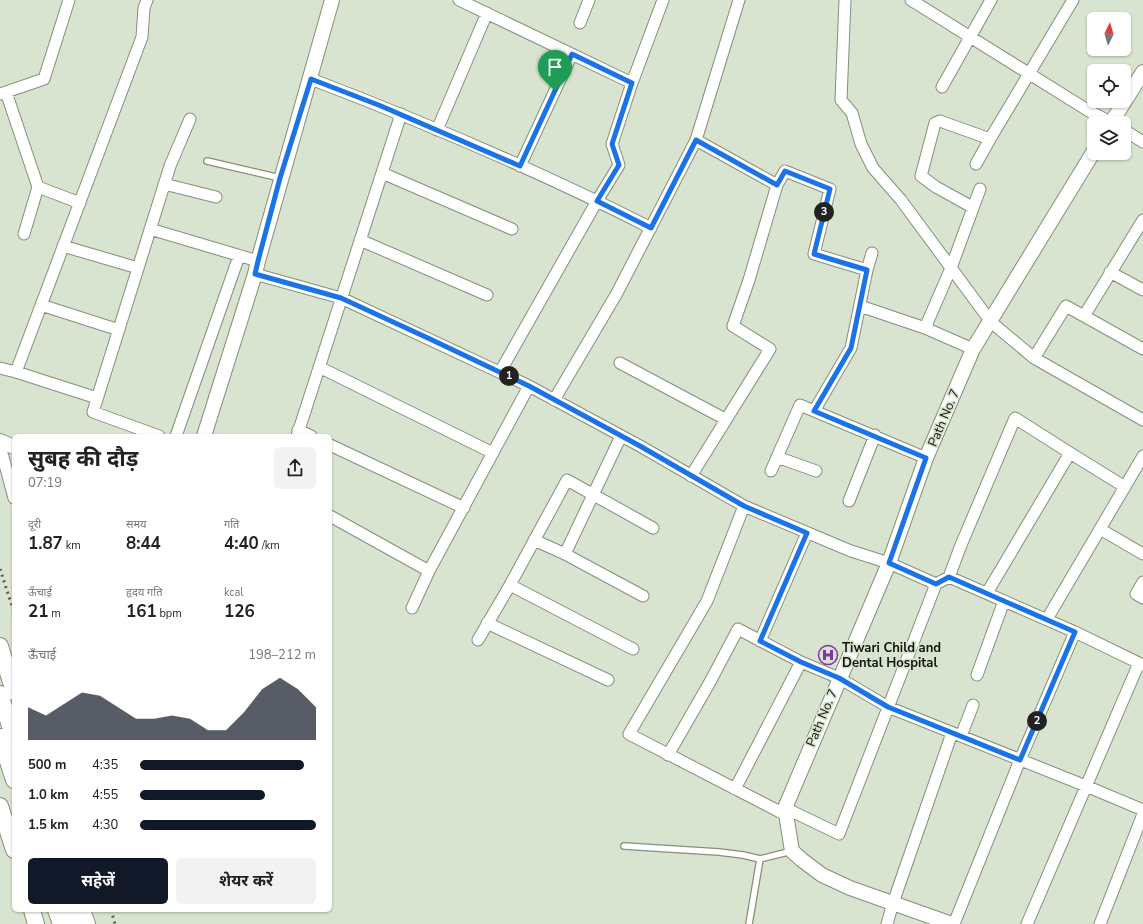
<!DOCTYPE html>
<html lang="hi">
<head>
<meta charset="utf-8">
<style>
	body { margin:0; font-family:"Nunito Sans","Noto Sans Devanagari",sans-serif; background:#f2f2f2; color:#222; height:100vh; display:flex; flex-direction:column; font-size:15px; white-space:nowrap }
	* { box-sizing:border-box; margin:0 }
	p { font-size:13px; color:#767676 }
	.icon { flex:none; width:22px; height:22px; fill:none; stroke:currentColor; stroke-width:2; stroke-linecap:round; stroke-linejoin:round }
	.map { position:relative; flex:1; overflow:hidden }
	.side { position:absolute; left:12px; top:434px; width:320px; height:478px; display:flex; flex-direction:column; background:#fff; border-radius:6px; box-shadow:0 1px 3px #0004 }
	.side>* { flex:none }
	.needle { width:26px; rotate:5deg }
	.fabs { position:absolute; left:1087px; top:12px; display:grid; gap:8px }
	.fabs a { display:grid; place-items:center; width:44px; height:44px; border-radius:6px; background:#fff; box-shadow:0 1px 3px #0004; font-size:20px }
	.pin { position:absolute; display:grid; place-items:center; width:34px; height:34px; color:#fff; margin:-41px -17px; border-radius:50% 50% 50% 0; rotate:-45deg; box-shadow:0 0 4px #0007 }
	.pin .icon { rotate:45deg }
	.km { position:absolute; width:20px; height:20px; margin:-10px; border-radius:50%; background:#222; color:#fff; font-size:11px; line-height:20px; text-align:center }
	.round { display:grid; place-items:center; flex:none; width:42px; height:42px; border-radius:6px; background:#f2f2f2 }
	.overview { display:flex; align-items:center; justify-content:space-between; height:68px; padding:0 16px }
	h1 { font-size:22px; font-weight:700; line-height:30px }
	.stats { display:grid; grid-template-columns:repeat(3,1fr); gap:6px; height:68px; padding:4px 16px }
	.stats div { display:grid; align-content:center }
	.stats b { font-size:17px; font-weight:700 }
	.stats small { font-size:11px; font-weight:400 }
	.stats p { font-size:11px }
	.chart { height:112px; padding:8px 16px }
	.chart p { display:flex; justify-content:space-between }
	.chart svg { width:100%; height:72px; margin-top:4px; fill:#111827; opacity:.7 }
	.action { display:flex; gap:8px; margin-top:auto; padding:8px 16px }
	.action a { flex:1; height:46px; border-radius:6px; background:#111827; color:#fff; font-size:16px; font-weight:700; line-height:46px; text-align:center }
	.action a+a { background:#f2f2f2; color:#222 }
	ul { padding:0 16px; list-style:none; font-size:13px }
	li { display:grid; grid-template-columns:64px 48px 1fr; align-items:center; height:30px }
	li i { height:10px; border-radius:5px; background:#111827 }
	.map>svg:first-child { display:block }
</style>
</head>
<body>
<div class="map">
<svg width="1143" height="924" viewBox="0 0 1143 924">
	<rect width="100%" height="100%" fill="#d8e4cf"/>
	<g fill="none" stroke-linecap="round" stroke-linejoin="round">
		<g stroke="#848f7c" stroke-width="8">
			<path id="service" d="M 207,161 L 280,178
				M 624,846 L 719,852 L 743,855 L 760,859 L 792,851
				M 749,924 L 760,859"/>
		</g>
		<g stroke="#848f7c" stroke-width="13">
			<path id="minor" d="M 459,0 L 632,83
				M 845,0 L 841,100 L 852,113 L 861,144 L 873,168 L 901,200 L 991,322 L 1034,358 L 1143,420
				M 911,0 L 1089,111 L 1112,123
				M 580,23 L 589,0
				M 311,79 C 426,123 541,172 651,228
				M 942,87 L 991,0
				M 6,92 L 38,187 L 24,234
				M 0,94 L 44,79 L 69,0
				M 437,130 L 487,13
				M 1124,130 L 1143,142
				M 696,140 L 777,185
				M 976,164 L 990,139
				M 520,166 L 572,54
				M 382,173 L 512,229
				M 164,184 L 216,197
				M 38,187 L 80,203
				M 972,207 L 936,187 L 921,176 L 935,123 L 940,121 L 990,139 L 1073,0
				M 150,229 L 258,261
				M 360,240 L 487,295
				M 63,246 L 138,268
				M 1110,272 L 1143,290
				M 255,274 L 341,298 L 529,386 L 640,446 L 744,506 L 851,551 L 889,563 L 936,584 L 949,577 L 1075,632 L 1143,665
				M 41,305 L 119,330
				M 860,306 L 925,328 L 973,349
				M 1084,316 L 1143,220
				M 925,328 L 951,268 L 980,189
				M 1034,358 L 1066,306 L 1143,349
				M 620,363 L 725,419
				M 319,367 L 493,453
				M 0,368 L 16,372 L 97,398
				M 16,372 L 142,37 L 144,8 L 147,0
				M 500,372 L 597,201 L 619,165 L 612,144 L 632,83 L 663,0
				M 554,400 L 617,293 L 696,140 L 739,0
				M 814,411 L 851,348 L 867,270
				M 298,430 L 311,436
				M 159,436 L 93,412 L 170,166 L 190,119
				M 176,436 L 239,256
				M 297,436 L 401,114
				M 330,445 L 464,508
				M 0,446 L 14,498
				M 777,457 L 816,471
				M 771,471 L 800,405 L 926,458
				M 691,476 L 770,349 L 733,326 L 749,280 L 777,185 L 785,171 L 830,189 L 814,254 L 867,270 L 872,253
				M 849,501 L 875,435
				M 744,506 L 707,601 L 629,734 L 786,815
				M 330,516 L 429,571 L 529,386
				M 1100,529 L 1143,554
				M 534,540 L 565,554 L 643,596
				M 565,554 L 621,436
				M 949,577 L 961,545 L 1015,418 L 1070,453 L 1125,487
				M 1143,582 L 1136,594 L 1143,598
				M 510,585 L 633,649
				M 987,593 L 1070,453
				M 412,608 L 429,571
				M 1047,619 L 1143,456
				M 487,623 L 608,680
				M 478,640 L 510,585 L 567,480 L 653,528
				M 760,641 L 807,533
				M 977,675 L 1004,601
				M 961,736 L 973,705
				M 668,755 L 710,682 L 738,629 L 801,662 L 839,678 L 888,707 L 1086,786 L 1143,810
				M 735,789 L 801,662
				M 785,808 L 839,834 L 936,584
				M 887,924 L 893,903 L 952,733
				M 954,924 L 1020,760 L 1075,632
				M 1027,924 L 1139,663
				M 1100,924 L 1143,814"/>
		</g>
		<g stroke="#848f7c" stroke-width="16">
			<path id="tertiary" d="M 1111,123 L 1143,72
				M 204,436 L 255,274 L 258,261 C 282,174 308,87 332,0
				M 0,441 L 14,447
				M 952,924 L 850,888 L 822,875 L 802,860 L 792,851 L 785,808 L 889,563 L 926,458 L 973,349 L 1094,151"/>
		</g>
		<g stroke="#848f7c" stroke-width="18">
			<path id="secondary" d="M 0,646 L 14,692
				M 0,694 L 14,739
				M 0,737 L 14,780
				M 0,806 L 14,850
				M 32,910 L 36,924
				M 56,910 L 61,924
				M 70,910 L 74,924
				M 82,910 L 87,924"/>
		</g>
		<use href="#service" stroke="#fff" stroke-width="5.5"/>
		<use href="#minor" stroke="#fff" stroke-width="11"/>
		<use href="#tertiary" stroke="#fff" stroke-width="14"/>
		<use href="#secondary" stroke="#fff" stroke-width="16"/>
		<path stroke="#565d51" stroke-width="3" stroke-dasharray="2 4" stroke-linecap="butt" d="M 0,569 L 14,612
			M 111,910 L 115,924"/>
	</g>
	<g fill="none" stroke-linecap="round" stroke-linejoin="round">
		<g stroke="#fff" stroke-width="8">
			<path id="route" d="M 572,54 L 632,83 L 612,144 L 619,165 L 597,201 L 651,228 L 696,140 L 777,185 L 785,171 L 830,189 L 814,254 L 867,270 L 851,348 L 814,411 L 926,458 L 889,563 L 936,584 L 949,577 L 1075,632 L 1020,760 L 888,707 L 839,678 L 801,662 L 760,641 L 807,533 L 744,506 L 640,446 L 529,386 L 430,339 L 341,298 L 255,274 L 258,261 L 280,178 L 311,79 L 381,106 L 520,166 Z"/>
		</g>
		<use href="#route" stroke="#1a73e8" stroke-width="5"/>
	</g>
	<defs>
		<g id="hospital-ring" transform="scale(1)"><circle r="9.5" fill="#d8e4cf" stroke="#8036a8" stroke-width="1.5"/><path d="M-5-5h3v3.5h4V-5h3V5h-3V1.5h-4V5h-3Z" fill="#8036a8"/></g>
	</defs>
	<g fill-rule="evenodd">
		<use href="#hospital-ring" x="828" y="655"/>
	</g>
	<g text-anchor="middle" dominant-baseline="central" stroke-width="3.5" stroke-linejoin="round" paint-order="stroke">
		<g font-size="13" fill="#12160f" stroke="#d8e4cf">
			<text transform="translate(944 418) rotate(-67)">Path No. 7</text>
			<text transform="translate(822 718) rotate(-67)">Path No. 7</text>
		</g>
		<g font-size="13" font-weight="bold" fill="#12160f" stroke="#d8e4cf" text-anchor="start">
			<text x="842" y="648">Tiwari Child and<tspan x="842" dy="15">Dental Hospital</tspan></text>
		</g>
	</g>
</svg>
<div class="fabs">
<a><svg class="needle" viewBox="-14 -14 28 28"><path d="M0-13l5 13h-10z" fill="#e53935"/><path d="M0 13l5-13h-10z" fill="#767676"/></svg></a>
<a><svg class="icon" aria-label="locate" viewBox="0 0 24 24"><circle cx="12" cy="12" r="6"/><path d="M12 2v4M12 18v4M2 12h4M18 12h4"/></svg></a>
<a><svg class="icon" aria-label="layers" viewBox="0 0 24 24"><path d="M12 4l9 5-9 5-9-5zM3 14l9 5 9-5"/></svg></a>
</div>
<div class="pin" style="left:555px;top:91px;background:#1e9e55"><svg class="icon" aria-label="arrive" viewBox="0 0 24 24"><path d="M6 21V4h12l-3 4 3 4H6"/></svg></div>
<b class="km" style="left:509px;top:376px">1</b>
<b class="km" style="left:1037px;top:721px">2</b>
<b class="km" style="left:824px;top:212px">3</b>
<section class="side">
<div class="overview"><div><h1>सुबह की दौड़</h1><p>07:19</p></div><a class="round"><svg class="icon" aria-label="share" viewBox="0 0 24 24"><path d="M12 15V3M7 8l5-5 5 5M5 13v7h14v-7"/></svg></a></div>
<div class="stats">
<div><p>दूरी</p><b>1.87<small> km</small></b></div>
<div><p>समय</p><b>8:44</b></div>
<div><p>गति</p><b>4:40<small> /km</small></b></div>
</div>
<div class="stats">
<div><p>ऊँचाई</p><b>21<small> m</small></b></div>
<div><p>हृदय गति</p><b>161<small> bpm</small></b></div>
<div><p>kcal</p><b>126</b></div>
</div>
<div class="chart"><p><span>ऊँचाई</span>198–212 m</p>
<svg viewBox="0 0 160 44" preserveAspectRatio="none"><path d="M0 44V24L10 29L20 22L30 15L40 17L50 24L60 31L70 31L80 29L90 31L100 38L110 38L120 27L130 13L140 6L150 13L160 24V44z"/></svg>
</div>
<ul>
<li><b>500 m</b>4:35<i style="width:93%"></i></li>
<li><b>1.0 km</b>4:55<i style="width:71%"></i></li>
<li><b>1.5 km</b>4:30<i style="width:100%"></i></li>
</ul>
<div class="action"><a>सहेजें</a><a>शेयर करें</a></div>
</section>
</div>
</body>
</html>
